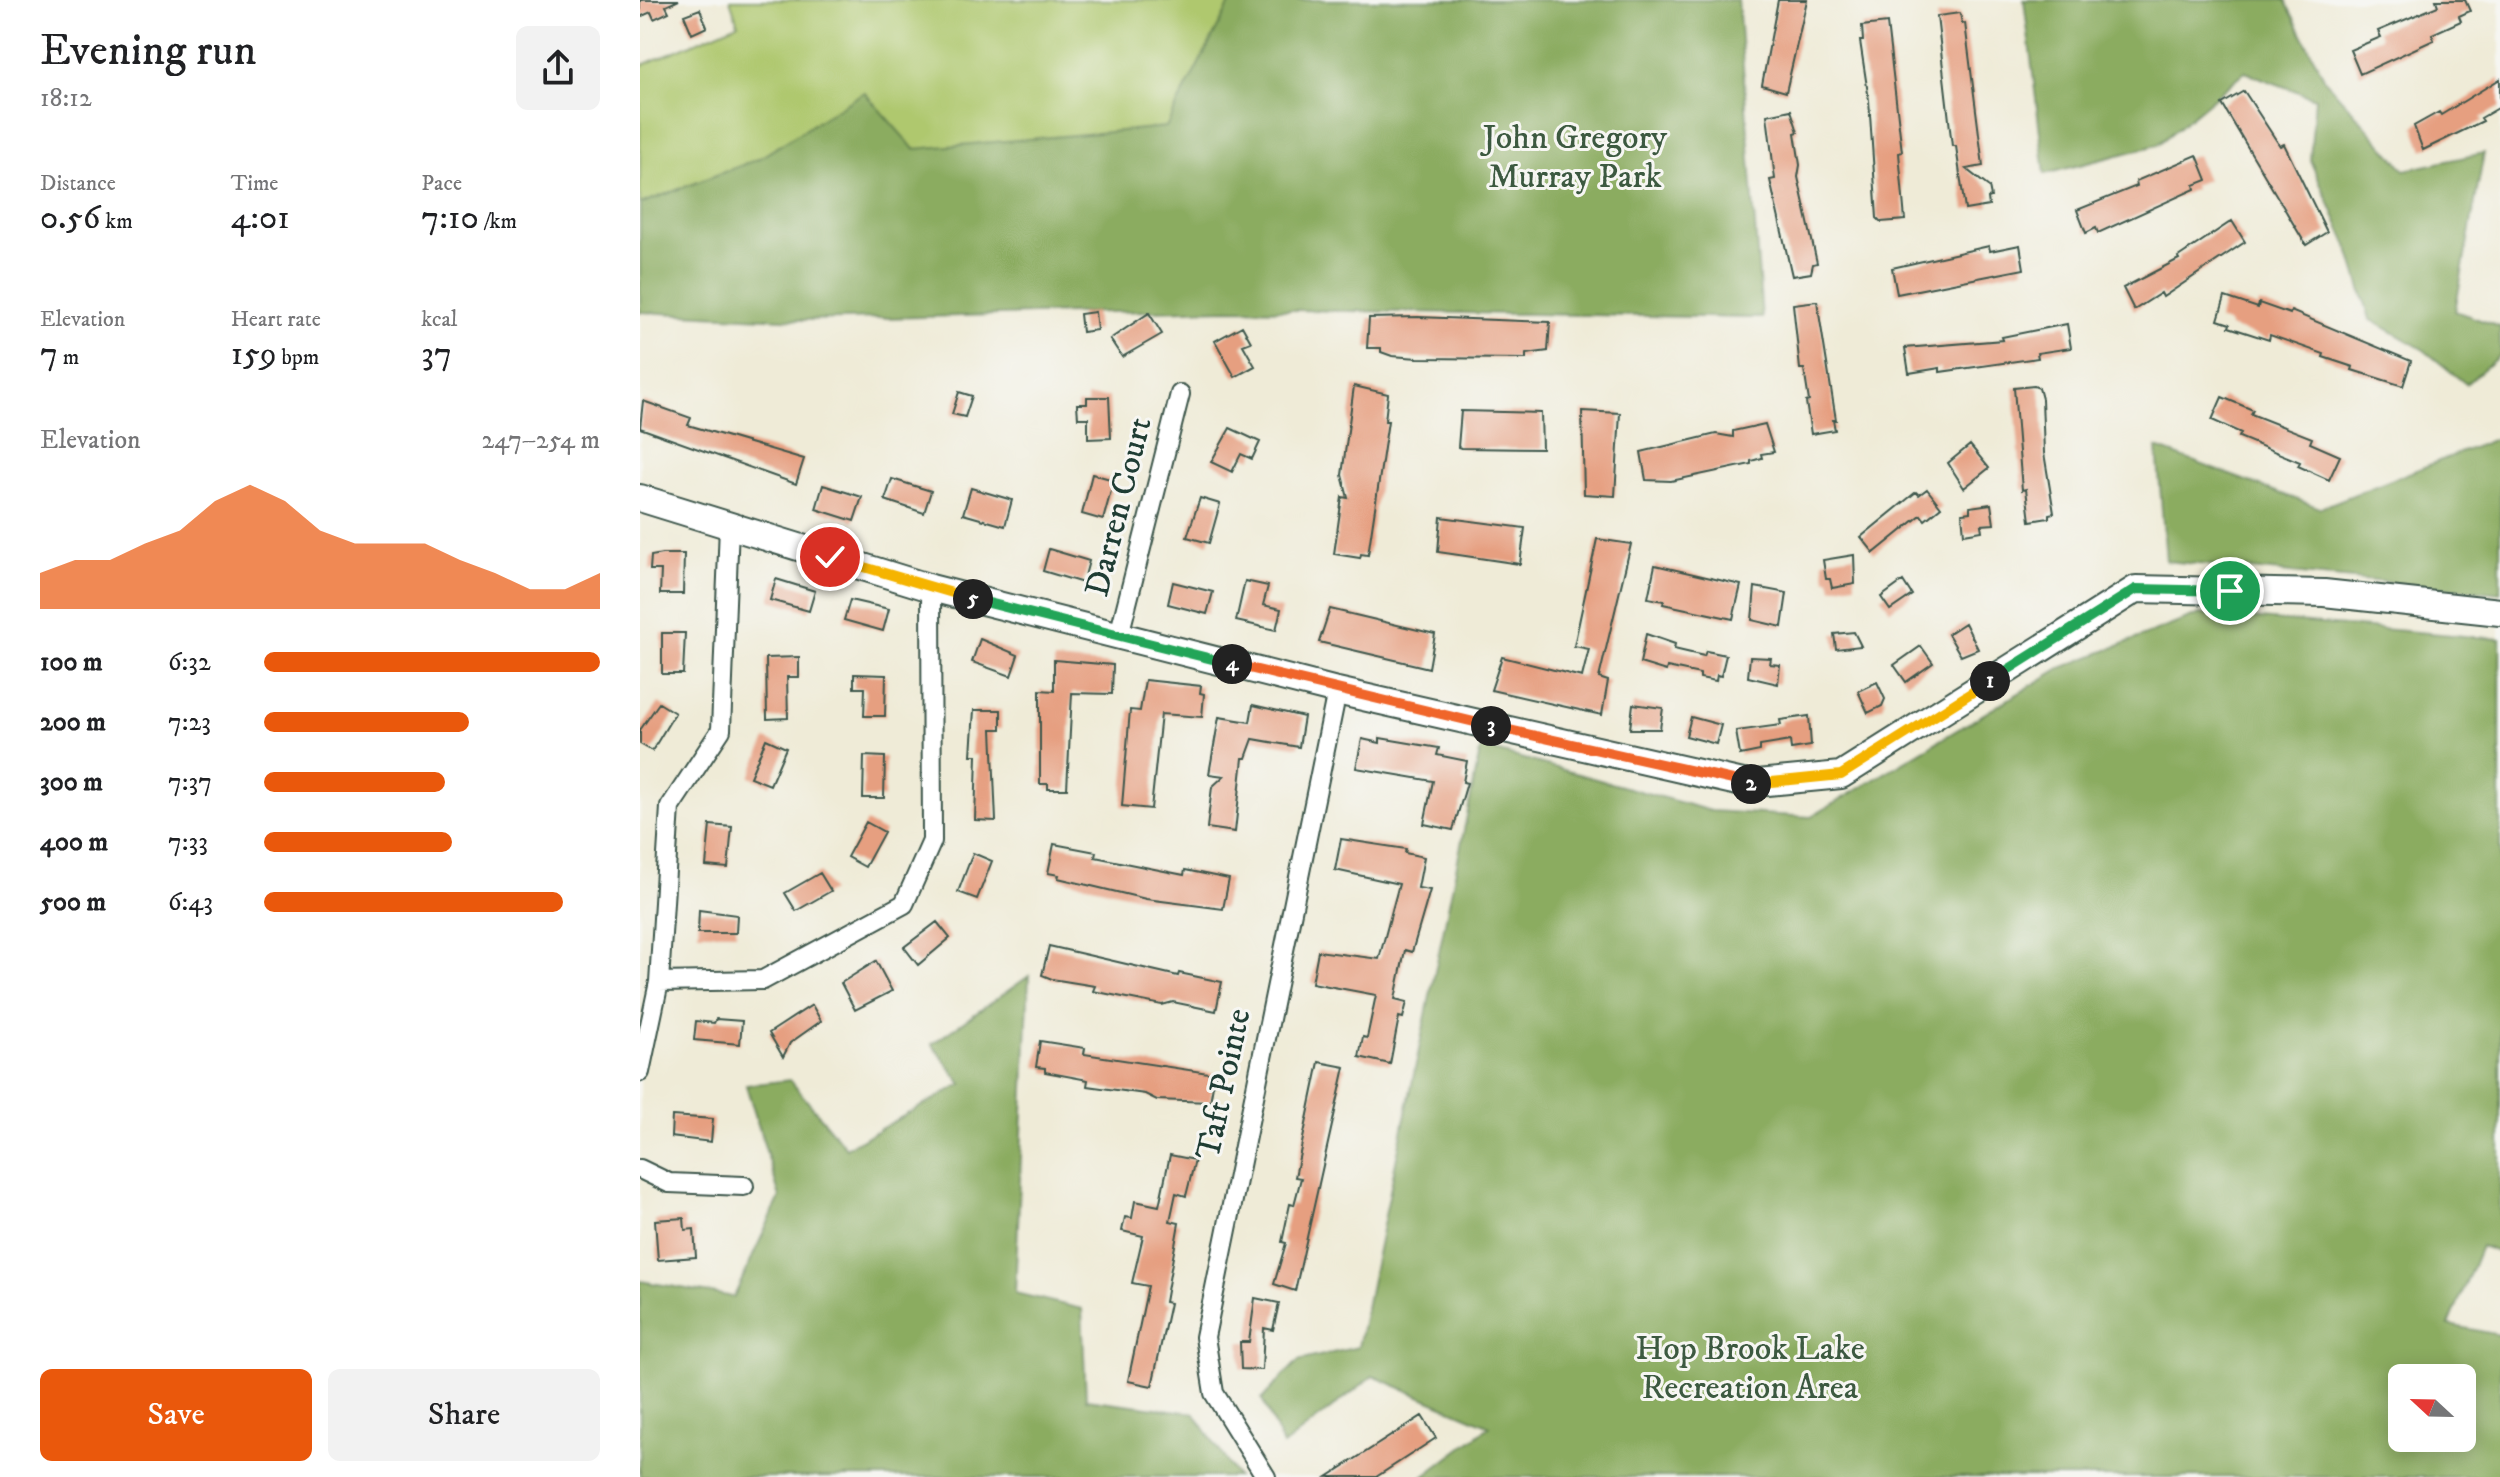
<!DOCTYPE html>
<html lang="en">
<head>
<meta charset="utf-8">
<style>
	body { margin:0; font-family:"IM FELL DW Pica",serif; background:#f2f2f2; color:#202124; height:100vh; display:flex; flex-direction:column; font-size:30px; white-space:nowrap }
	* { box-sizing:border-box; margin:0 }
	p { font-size:26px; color:#757577 }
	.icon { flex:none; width:44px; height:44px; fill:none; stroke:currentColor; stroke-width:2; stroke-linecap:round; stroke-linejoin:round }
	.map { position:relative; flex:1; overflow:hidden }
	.details { display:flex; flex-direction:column; background:#fff; width:640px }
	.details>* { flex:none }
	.needle { width:52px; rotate:292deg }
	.tools { position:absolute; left:1748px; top:1364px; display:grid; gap:16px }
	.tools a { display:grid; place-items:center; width:88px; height:88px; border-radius:12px; background:#fff; box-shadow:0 4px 20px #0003; font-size:40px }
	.pin { position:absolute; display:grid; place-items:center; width:68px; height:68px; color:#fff; margin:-34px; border:4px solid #fff; border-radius:50%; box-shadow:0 2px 8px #0007 }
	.km { position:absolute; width:40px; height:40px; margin:-20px; border-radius:50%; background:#222; color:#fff; font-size:22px; line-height:40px; text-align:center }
	.round { display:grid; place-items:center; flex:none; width:84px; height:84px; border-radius:12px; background:#f2f2f2 }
	.summary { display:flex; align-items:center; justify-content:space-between; height:136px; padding:0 40px }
	h1 { font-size:44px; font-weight:600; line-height:60px }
	.figures { display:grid; grid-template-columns:repeat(3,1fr); gap:12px; height:136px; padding:8px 40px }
	.figures div { display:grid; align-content:center }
	.figures b { font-size:34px; font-weight:600 }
	.figures small { font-size:22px; font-weight:400 }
	.figures p { font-size:22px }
	.chart { height:224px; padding:16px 40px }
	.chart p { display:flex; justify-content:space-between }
	.chart svg { width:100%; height:144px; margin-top:8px; fill:#ea580c; opacity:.7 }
	.button { display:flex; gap:16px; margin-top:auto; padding:16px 40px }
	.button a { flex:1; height:92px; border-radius:12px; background:#ea580c; color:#fff; font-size:32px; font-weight:600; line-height:92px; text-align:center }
	.button a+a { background:#f2f2f2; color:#202124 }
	ul { padding:0 40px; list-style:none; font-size:26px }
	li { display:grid; grid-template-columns:128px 96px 1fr; align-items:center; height:60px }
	li i { height:20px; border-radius:10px; background:#ea580c }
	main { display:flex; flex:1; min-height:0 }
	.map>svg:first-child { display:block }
</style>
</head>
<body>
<main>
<section class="details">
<div class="summary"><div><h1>Evening run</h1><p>18:12</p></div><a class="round"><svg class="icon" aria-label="share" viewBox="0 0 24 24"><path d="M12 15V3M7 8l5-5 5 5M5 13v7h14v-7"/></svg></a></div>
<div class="figures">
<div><p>Distance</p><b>0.56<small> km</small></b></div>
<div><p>Time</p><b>4:01</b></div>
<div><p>Pace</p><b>7:10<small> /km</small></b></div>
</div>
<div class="figures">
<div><p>Elevation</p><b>7<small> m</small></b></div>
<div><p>Heart rate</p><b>159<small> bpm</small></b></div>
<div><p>kcal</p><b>37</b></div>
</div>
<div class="chart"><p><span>Elevation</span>247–254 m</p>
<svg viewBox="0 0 160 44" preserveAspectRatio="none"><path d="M0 44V33L10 29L20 29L30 24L40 20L50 11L60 6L70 11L80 20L90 24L100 24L110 24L120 29L130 33L140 38L150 38L160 33V44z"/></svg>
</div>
<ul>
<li><b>100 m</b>6:32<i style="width:100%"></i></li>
<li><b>200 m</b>7:23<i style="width:61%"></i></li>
<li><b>300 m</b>7:37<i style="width:54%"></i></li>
<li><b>400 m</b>7:33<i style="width:56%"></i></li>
<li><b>500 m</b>6:43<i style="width:89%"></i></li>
</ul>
<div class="button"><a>Save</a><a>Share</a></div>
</section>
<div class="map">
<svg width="1860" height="1477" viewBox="0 0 1860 1477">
	<rect width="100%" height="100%" fill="#f6f6f2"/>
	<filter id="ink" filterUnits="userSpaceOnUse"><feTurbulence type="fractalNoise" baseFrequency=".0125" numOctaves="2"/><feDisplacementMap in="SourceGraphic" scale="16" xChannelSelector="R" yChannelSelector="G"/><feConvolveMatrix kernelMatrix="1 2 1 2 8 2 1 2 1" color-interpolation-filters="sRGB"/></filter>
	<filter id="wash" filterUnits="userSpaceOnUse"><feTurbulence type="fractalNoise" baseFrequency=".006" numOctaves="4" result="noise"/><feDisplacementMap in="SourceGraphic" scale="32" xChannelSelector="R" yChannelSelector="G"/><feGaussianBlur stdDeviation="1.8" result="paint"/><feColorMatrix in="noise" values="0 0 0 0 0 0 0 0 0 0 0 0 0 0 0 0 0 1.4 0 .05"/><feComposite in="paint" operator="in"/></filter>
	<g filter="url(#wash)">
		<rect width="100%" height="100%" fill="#efebd7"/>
		<path fill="#afc86e" stroke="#678251" stroke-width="2" d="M 90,0 L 1068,0 L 1122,318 L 0,297 L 0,66 L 98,24 Z"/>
		<path fill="#8bac61" stroke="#55744a" stroke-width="2" fill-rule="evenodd" d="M 592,0 L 1098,0 L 1122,318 L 588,309 L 164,320 L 0,312 L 0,204 L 118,159 L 224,92 L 274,149 L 526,127 Z
			M 1384,0 L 1645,0 L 1685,80 L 1765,170 L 1844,153 L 1815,311 L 1860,327 L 1860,355 L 1826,384 L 1784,350 L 1730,319 L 1708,246 L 1670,160 L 1675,98 L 1605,72 L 1517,145 L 1405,174 Z
			M 1860,437 L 1860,593 L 1526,561 L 1517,448 L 1680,508 Z
			M 1560,614 L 1860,639 L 1860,1253 L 1841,1246 L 1809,1325 L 1860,1335 L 1860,1477 L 783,1477 L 850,1426 L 733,1376 L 643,1446 L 622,1399 L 658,1361 L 718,1347 L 841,747 L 1071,811 L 1171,817 L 1421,668 ZM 1762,1378 L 1822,1378 L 1822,1438 L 1762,1438 Z
			M 389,976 L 375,1293 L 442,1309 L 446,1399 L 554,1413 L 597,1477 L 0,1477 L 0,1281 L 94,1297 L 140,1197 L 106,1085 L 150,1080 L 206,1148 L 322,1084 L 292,1044 Z"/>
		<g id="blocks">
			<path fill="#e69f80" d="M 0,0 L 39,0 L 26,6 L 29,12 L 14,19 L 11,12 L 0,17 Z
				M 1138,0 L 1167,0 L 1146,92 L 1122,85 Z
				M 1796,0 L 1825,0 L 1830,11 L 1819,16 L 1821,21 L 1792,34 L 1794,40 L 1720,74 L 1710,50 L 1741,37 L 1738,31 L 1798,6 Z
				M 60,9 L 67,27 L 52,34 L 44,15 Z
				M 1320,13 L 1322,24 L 1325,23 L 1343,166 L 1326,169 L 1349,187 L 1351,197 L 1348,198 L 1349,206 L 1325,210 L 1316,146 L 1312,146 L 1297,16 Z
				M 1247,23 L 1262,152 L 1259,153 L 1265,220 L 1241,222 L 1237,218 L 1229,100 L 1220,41 L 1223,41 L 1222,26 Z
				M 1860,79 L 1860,107 L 1841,118 L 1843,121 L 1783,150 L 1774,126 L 1799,112 L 1801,115 Z
				M 1604,91 L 1640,146 L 1644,144 L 1687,232 L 1666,245 L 1582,104 Z
				M 1151,110 L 1158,132 L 1155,133 L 1160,165 L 1158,177 L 1177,263 L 1173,264 L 1171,273 L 1152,276 L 1130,180 L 1135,179 L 1127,115 Z
				M 1557,155 L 1567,180 L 1554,185 L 1555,189 L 1458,233 L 1456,228 L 1446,233 L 1437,210 L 1497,186 L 1496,181 Z
				M 1592,221 L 1605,242 L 1523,297 L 1521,293 L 1494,310 L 1483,288 L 1539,259 L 1538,257 Z
				M 1380,245 L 1384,269 L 1257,294 L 1252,268 L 1349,246 L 1350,251 Z
				M 1585,297 L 1618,308 L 1619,303 L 1650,314 L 1651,311 L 1771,361 L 1763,386 L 1712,370 L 1713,367 L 1683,357 L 1684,354 L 1630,335 L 1629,340 L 1589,327 L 1590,324 L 1578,320 Z
				M 1177,301 L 1196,420 L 1193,420 L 1195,430 L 1171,434 L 1166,402 L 1169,401 L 1164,369 L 1160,369 L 1153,304 Z
				M 455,312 L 457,330 L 442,332 L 440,314 Z
				M 509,313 L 522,334 L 482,357 L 470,339 Z
				M 778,317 L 910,322 L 908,351 L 886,354 L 886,359 L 778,358 L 752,356 L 741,352 L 741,348 L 727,348 L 729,318 Z
				M 1427,324 L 1431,348 L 1397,353 L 1398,358 L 1300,372 L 1300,368 L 1269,373 L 1265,348 L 1363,340 L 1362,337 Z
				M 602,326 L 611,342 L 603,345 L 615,366 L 595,377 L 575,341 Z
				M 714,386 L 748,394 L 745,421 L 748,421 L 728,555 L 721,554 L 720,558 L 694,554 L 702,497 L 708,498 L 702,475 Z
				M 1394,386 L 1399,388 L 1402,399 L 1404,453 L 1414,513 L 1409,514 L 1409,518 L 1390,521 L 1386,489 L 1382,490 L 1374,388 Z
				M 319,392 L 332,396 L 325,417 L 312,414 Z
				M 447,397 L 469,397 L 471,438 L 448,439 L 448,418 L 438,418 L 437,404 L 447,404 Z
				M 1582,397 L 1613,410 L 1611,414 L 1672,438 L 1670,443 L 1700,456 L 1689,480 L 1658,466 L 1660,462 L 1599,437 L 1601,433 L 1572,420 Z
				M 3,401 L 51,418 L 48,425 L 164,459 L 156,484 L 0,428 Z
				M 821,411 L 901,413 L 902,449 L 821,448 L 818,447 Z
				M 942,411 L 980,413 L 975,496 L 944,494 Z
				M 1125,424 L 1134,452 L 1121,454 L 1122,458 L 1111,461 L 1111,464 L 1031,481 L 1006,480 L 1001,452 L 1076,434 L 1093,437 L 1093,431 Z
				M 590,428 L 620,442 L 612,459 L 601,454 L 592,472 L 571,462 Z
				M 1330,445 L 1349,468 L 1324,488 L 1308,463 Z
				M 452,474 L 474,480 L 463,520 L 442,514 Z
				M 252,479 L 291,491 L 284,513 L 245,500 Z
				M 183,485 L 222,497 L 214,521 L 176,509 Z
				M 331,488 L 372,500 L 365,526 L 323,514 Z
				M 1287,489 L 1301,507 L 1285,520 L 1281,515 L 1234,553 L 1221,537 L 1276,492 L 1279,495 Z
				M 560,498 L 580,504 L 569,543 L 547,537 Z
				M 1351,504 L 1354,524 L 1341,525 L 1342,531 L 1324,534 L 1322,513 L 1330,512 L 1330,507 Z
				M 801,517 L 885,528 L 880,564 L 798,552 Z
				M 957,539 L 991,544 L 959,678 L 968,681 L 962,715 L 851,690 L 862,657 L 942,677 L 949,649 L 934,646 Z
				M 409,549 L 449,561 L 443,583 L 403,571 Z
				M 22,554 L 44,554 L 43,594 L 20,594 L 21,570 L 10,570 L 11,556 Z
				M 1214,555 L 1215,584 L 1192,588 L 1190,579 L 1186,579 L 1183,560 Z
				M 1015,565 L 1101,585 L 1093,619 L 1023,604 L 1024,601 L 1008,598 Z
				M 136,579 L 175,591 L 169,611 L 130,600 Z
				M 605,581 L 628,586 L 623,605 L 641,609 L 636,630 L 596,621 Z
				M 1263,581 L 1272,595 L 1250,610 L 1241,597 Z
				M 533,582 L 573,592 L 567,614 L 528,604 Z
				M 1115,587 L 1147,593 L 1142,627 L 1112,620 Z
				M 210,600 L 249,609 L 243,631 L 204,620 Z
				M 690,609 L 795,634 L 789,668 L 679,642 Z
				M 1325,623 L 1338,649 L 1321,656 L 1308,634 Z
				M 1214,632 L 1221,646 L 1196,649 L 1194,634 Z
				M 22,633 L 45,633 L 43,674 L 22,674 Z
				M 1006,634 L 1035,644 L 1034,649 L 1064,656 L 1066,651 L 1086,655 L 1081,676 L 1077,675 L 1076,681 L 1060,678 L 1060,674 L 1027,667 L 1026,671 L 1000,663 Z
				M 340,639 L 378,655 L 371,676 L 332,662 Z
				M 1281,646 L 1293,663 L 1266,682 L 1254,665 Z
				M 159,657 L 159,677 L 147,677 L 148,718 L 127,719 L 126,658 Z
				M 1110,657 L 1131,658 L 1130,664 L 1140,665 L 1138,684 L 1108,677 Z
				M 414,660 L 473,665 L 472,694 L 432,693 L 427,789 L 408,789 L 408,784 L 400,784 L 400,690 L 414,691 Z
				M 214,674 L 246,675 L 245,716 L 224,716 L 225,688 L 214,688 Z
				M 505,680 L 561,686 L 560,693 L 564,694 L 562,717 L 521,714 L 511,809 L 482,806 L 490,710 L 500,711 Z
				M 1237,682 L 1245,699 L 1242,706 L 1228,713 L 1218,691 Z
				M 19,703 L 35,713 L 12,751 L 0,744 L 0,730 Z
				M 993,704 L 1023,708 L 1020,729 L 990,729 Z
				M 613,705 L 664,717 L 659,747 L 613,739 L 606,758 L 603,758 L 595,832 L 567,828 L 572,787 L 584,776 L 569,774 L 579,717 L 610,722 Z
				M 334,710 L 361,710 L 361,729 L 352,729 L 356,821 L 335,820 L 337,755 L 331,755 Z
				M 1169,716 L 1171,746 L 1151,749 L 1150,741 L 1120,746 L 1120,751 L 1100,755 L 1096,731 L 1141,725 L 1140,720 Z
				M 1051,717 L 1081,725 L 1076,744 L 1046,736 Z
				M 740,738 L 799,748 L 797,755 L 827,761 L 823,782 L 827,783 L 813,830 L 784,824 L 793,781 L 716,768 L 722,739 L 740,743 Z
				M 126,739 L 146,748 L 130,785 L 110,777 Z
				M 224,756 L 245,757 L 244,798 L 223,798 Z
				M 226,822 L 244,832 L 225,867 L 207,857 Z
				M 70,825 L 92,827 L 88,868 L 66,866 Z
				M 701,839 L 766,849 L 765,853 L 784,857 L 778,888 L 790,890 L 772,952 L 765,950 L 755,999 L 767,1002 L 763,1018 L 759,1017 L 750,1064 L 719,1057 L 723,1037 L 727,1038 L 736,995 L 672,983 L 678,951 L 739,959 L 759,884 L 695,870 Z
				M 414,844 L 456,852 L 455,857 L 544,875 L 545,870 L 589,879 L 583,909 L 506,899 L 418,878 L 419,875 L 408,873 Z
				M 333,853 L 352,861 L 337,899 L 318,892 Z
				M 180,873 L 191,891 L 156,911 L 145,893 Z
				M 59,910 L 97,915 L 96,933 L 58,933 Z
				M 297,922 L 310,938 L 278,965 L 264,947 Z
				M 409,946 L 538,976 L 539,973 L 582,982 L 576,1011 L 533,1002 L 522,1005 L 453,991 L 455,986 L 412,979 L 402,975 Z
				M 236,961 L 252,991 L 215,1010 L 201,983 Z
				M 172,1005 L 181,1021 L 150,1043 L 143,1057 L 129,1033 Z
				M 76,1019 L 102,1021 L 100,1044 L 54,1040 L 56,1021 L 74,1023 Z
				M 400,1041 L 445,1048 L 444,1054 L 575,1074 L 570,1102 L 517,1100 L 505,1094 L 447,1086 L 448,1080 L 405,1072 L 405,1068 L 396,1067 Z
				M 679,1062 L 705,1067 L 655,1291 L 634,1284 L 646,1243 L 642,1242 L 650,1204 L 654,1205 L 661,1178 L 655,1177 Z
				M 32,1116 L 73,1119 L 71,1142 L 31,1137 Z
				M 530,1155 L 555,1160 L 546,1196 L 536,1193 L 530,1221 L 539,1223 L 525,1302 L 530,1303 L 512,1386 L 488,1381 L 508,1286 L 492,1283 L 503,1236 L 482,1231 L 485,1217 L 492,1218 L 495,1201 L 519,1206 Z
				M 44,1218 L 45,1230 L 54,1229 L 56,1257 L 18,1260 L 15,1220 Z
				M 615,1298 L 639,1303 L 633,1330 L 624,1328 L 622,1370 L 601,1369 L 600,1342 L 609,1342 Z
				M 782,1416 L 796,1438 L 736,1477 L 687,1477 Z"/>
		</g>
	</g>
	<g filter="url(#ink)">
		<use href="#blocks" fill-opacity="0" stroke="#3e574c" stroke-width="2"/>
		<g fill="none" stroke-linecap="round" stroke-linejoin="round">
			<g stroke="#3e574c" stroke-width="22">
				<path id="street" d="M 479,635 L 540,394
					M 19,982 L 123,980 L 264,904 L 292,841 L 291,588
					M 0,1072 L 19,982 L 30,807 L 81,730 L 89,526
					M 0,1169 L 29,1183 L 104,1186
					M 626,1477 L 574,1393 L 565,1337 L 697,691"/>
			</g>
			<g stroke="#3e574c" stroke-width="30">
				<path id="secondary" d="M 0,498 L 291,588 L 697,691 L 1107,784 L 1201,775 L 1496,589 L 1684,593 L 1860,612"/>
			</g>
			<use href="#street" stroke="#fff" stroke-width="18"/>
			<use href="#secondary" stroke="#fff" stroke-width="26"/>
		</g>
	</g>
	<g fill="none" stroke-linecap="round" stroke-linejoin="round" filter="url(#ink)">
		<g stroke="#fff" stroke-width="16">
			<path id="split-1" d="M 1350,681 L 1496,589 L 1590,591"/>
		</g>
		<g stroke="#fff" stroke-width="16">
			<path id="split-2" d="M 1111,784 L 1201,775 L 1350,681"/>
		</g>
		<g stroke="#fff" stroke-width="16">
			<path id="split-3" d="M 851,726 L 1111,784"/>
		</g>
		<g stroke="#fff" stroke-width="16">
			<path id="split-4" d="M 592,664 L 851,726"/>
		</g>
		<g stroke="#fff" stroke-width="16">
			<path id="split-5" d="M 333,599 L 592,664"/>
		</g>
		<g stroke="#fff" stroke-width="16">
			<path id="split-6" d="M 190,557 L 333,599"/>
		</g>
		<use href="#split-1" stroke="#22a559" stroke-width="10"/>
		<use href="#split-2" stroke="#f5b400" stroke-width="10"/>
		<use href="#split-3" stroke="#f0652b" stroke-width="10"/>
		<use href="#split-4" stroke="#f0652b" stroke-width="10"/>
		<use href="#split-5" stroke="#22a559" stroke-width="10"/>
		<use href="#split-6" stroke="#f5b400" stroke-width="10"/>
	</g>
	<g text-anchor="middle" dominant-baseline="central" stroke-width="6" stroke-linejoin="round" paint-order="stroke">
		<g font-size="34" fill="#3c5940" stroke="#f6f6f2">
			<text x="935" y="138">John Gregory<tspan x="935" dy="39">Murray Park</tspan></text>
			<text x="1110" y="1349">Hop Brook Lake<tspan x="1110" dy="39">Recreation Area</tspan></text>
		</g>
		<g font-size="34" fill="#1f3d34" stroke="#f6f6f2">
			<text transform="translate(479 507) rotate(-76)">Darren Court</text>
			<text transform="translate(584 1084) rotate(-78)">Taft Pointe</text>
		</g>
	</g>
</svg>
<div class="tools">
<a><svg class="needle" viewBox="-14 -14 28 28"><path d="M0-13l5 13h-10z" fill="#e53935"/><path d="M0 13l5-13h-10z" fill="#757577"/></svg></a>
</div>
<div class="pin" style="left:1590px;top:591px;background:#1e9e55"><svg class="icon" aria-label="arrive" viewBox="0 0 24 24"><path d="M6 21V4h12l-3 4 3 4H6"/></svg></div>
<div class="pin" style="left:190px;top:557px;background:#d93025"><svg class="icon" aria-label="check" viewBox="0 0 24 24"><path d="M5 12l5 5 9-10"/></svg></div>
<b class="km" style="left:1350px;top:681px">1</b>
<b class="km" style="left:1111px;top:784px">2</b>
<b class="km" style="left:851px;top:726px">3</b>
<b class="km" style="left:592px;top:664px">4</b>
<b class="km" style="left:333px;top:599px">5</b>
</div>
</main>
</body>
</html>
